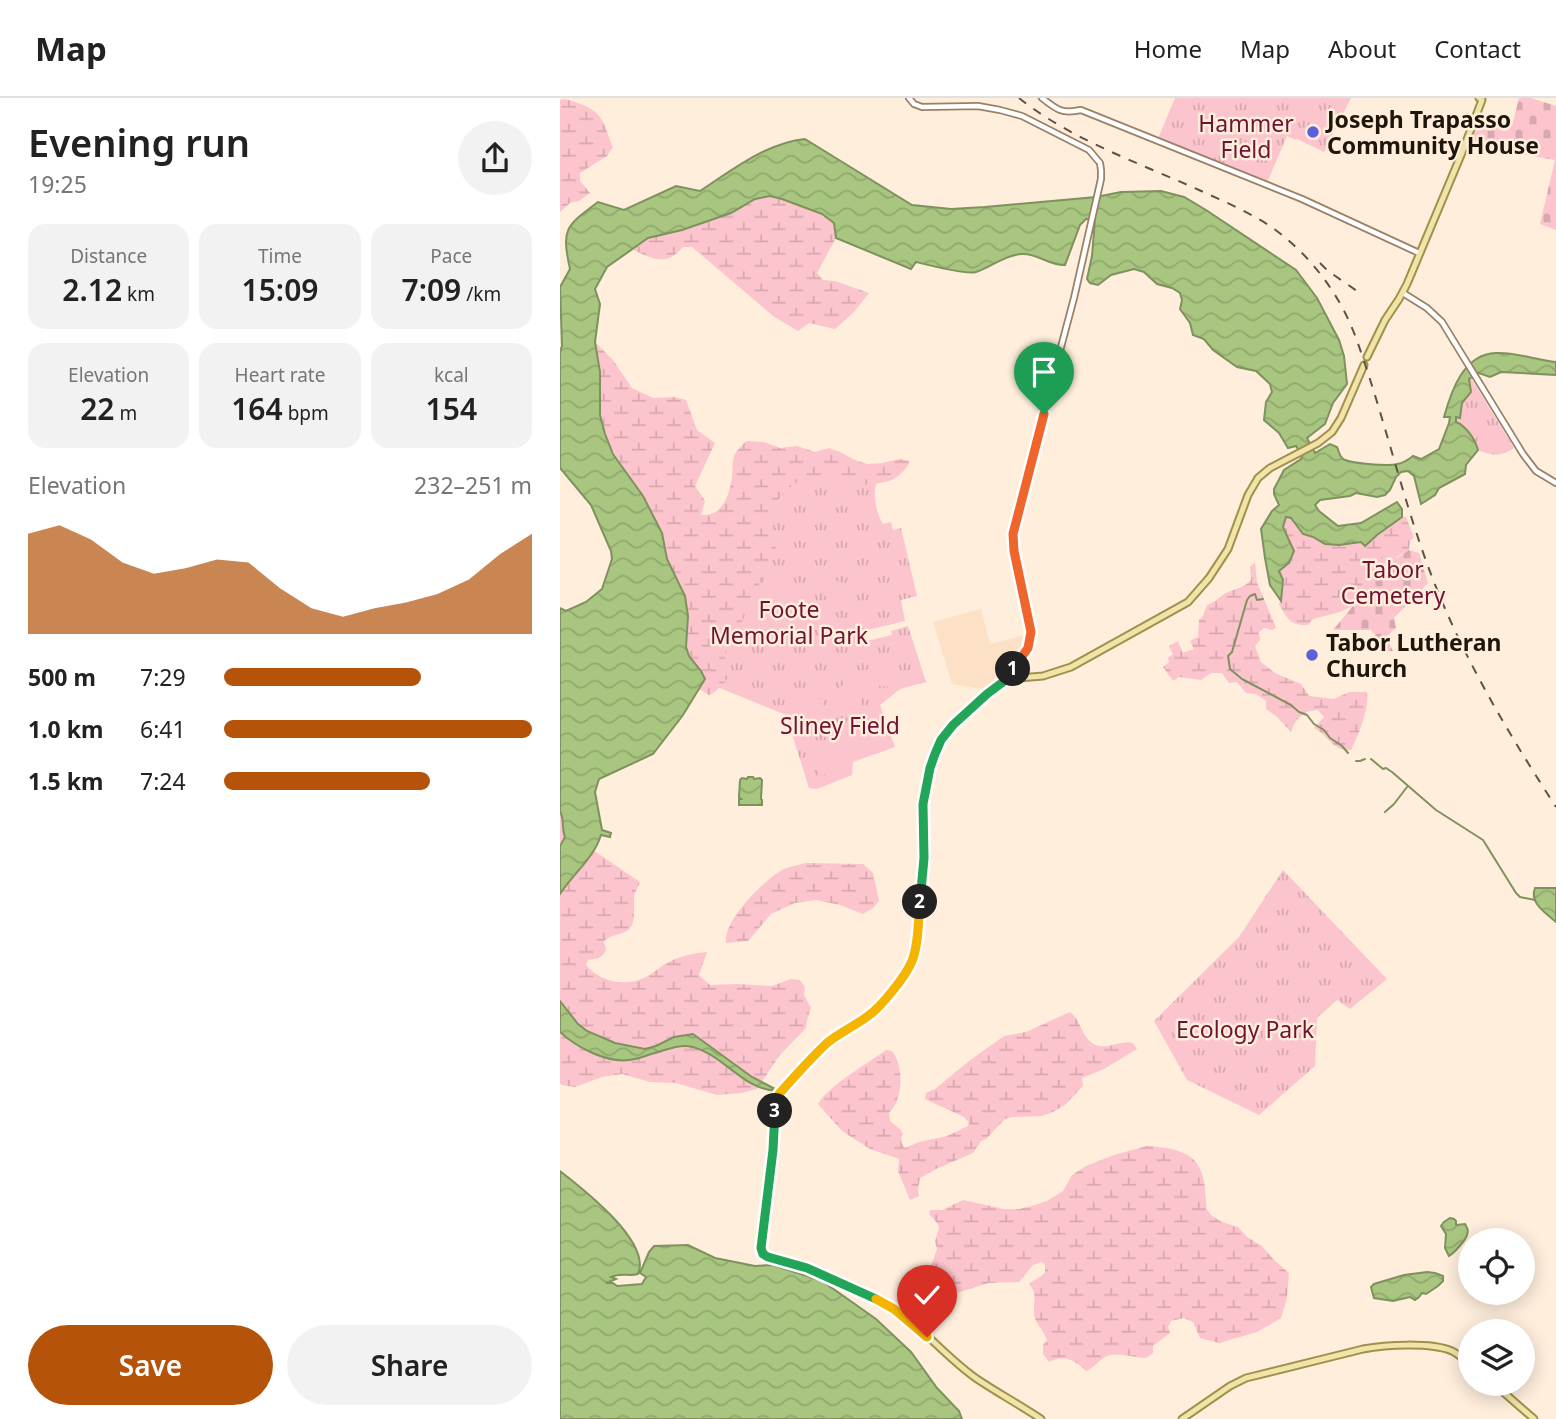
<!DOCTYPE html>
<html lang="en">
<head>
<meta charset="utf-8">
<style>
	body { margin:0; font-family:"Noto Sans",sans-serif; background:#f2f2f2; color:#222; height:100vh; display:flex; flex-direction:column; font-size:26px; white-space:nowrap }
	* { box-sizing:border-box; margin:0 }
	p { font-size:23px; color:#767676 }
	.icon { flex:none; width:38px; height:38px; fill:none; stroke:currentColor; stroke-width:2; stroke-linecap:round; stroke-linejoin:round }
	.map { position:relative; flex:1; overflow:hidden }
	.sheet { display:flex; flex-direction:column; background:#fff; width:560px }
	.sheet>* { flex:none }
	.controls { position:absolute; left:898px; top:1130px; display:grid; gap:14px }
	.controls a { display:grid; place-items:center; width:77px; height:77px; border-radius:50%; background:#fff; box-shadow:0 4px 18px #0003; font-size:35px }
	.pin { position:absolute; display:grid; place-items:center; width:60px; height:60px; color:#fff; margin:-72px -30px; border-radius:50% 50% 50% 0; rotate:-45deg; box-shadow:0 0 7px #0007 }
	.pin .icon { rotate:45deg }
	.km { position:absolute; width:35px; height:35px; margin:-18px; border-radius:50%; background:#222; color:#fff; font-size:19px; line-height:35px; text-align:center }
	.round { display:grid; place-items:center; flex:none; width:74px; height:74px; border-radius:37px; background:#f2f2f2 }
	.overview { display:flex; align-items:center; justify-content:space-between; height:119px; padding:0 28px }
	h1 { font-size:38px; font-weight:600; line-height:52px }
	.figures { display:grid; grid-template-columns:repeat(3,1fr); gap:10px; height:119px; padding:7px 28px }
	.figures div { display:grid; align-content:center; border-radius:18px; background:#f2f2f2; text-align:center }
	.figures b { font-size:30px; font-weight:600 }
	.figures small { font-size:19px; font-weight:400 }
	.figures p { font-size:19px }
	.chart { height:196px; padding:14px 28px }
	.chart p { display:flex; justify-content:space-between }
	.chart svg { width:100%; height:126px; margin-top:7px; fill:#b45309; opacity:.7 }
	.action { display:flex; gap:14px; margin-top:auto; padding:14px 28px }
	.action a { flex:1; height:80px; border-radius:42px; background:#b45309; color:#fff; font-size:28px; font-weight:600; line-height:80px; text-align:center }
	.action a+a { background:#f2f2f2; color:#222 }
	ul { padding:0 28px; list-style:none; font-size:23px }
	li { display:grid; grid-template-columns:112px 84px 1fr; align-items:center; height:52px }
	li i { height:18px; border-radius:9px; background:#b45309 }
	header { display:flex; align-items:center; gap:42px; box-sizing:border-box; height:98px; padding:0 35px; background:#fff; border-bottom:2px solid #e0e0e0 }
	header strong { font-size:33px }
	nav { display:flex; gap:38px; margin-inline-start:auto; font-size:24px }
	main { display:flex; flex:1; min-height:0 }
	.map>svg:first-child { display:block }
</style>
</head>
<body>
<header>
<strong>Map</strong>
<nav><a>Home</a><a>Map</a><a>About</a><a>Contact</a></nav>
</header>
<main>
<section class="sheet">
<div class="overview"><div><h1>Evening run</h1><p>19:25</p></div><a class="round"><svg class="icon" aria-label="share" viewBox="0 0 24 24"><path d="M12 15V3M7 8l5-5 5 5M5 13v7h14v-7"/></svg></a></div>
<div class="figures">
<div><p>Distance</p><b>2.12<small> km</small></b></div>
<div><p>Time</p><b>15:09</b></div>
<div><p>Pace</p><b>7:09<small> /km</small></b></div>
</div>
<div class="figures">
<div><p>Elevation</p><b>22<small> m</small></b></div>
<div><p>Heart rate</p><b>164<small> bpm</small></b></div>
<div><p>kcal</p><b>154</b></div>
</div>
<div class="chart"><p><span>Elevation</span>232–251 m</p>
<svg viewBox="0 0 160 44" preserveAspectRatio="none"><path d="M0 44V9L10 6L20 11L30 19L40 23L50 21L60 18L70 19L80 28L90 35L100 38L110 35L120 33L130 30L140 25L150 16L160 9V44z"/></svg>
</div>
<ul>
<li><b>500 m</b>7:29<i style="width:64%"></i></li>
<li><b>1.0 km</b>6:41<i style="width:100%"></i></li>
<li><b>1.5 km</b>7:24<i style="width:67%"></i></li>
</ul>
<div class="action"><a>Save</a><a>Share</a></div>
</section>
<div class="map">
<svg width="996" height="1321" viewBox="0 0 996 1321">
	<defs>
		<pattern id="grass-tufts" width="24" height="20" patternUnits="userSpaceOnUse" patternTransform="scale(1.75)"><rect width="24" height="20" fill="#fcc4cd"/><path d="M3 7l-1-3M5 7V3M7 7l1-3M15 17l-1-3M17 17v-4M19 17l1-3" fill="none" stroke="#d8a8af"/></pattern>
		<pattern id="wetland-marsh" width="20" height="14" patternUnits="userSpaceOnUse" patternTransform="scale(1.75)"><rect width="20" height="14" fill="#fcc4cd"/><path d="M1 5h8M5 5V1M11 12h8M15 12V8" fill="none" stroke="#d8a8af"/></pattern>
		<pattern id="cemetery-stones" width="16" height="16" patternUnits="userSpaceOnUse" patternTransform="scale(1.75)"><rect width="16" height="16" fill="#fcc4cd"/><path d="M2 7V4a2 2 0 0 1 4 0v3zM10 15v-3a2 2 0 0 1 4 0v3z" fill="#d8a8af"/></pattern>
		<pattern id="water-waves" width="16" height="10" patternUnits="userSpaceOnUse" patternTransform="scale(1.75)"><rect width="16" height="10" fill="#a8c680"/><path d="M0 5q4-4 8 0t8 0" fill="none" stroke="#90a96d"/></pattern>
	</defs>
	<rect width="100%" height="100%" fill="#ffeedc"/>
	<path fill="#fde1c6" d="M 421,511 L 430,546 L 469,536 L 468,544 L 463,553 L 456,563 L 444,578 L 427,592 L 392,586 L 373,524 Z"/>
	<path fill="url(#grass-tufts)" d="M 615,0 L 791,0 L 764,54 L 737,41 L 736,42 L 727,38 L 706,87 L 597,43 Z
		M 911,280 L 954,350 C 940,359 933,358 918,352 L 916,344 L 896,324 L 896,319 L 899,319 L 902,305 L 911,294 L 909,281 Z
		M 220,365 L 317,384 C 312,395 316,415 323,426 L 331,424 L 333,432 L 341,430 L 357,498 L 341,502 L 345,523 L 304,533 L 307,543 L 332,537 L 331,533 L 348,528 L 366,584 L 340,591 L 320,607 L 335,649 L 293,664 L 292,677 L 257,691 L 249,690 L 226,617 L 143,583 Z
		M 723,772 L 827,881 L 790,911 L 777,902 L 757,920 L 755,968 L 699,1017 L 627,982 L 594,923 L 679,839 Z"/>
	<path fill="url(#wetland-marsh)" d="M 5,1 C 23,7 37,9 45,28 C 48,35 49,42 53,49 L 47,58 L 20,75 L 20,83 L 30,95 L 19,103 L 10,105 L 0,114 L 0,2 Z
		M 210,98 C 232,103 255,112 274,125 L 276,140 L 257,175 L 263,182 L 275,183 L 309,195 L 294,214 L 275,231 L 249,225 L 238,233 L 213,218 L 132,149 L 123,149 C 106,169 94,161 73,152 L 88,140 L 122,132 L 171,115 L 195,101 Z
		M 35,244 L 53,262 L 72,290 L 93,300 L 114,299 L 126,302 L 137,332 L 155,345 L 135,388 L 145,403 L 141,417 C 163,419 170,396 172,378 C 173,371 172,362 175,356 C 177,352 183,347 186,343 L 204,344 L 220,350 L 237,348 L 255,354 L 269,350 L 280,354 L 295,362 L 307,366 L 323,365 L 339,361 L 350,363 C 348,370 338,379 332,382 C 324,385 302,388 294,387 C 280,384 261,375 246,379 C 232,384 205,412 206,428 C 207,436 212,440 218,445 C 200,483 185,522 164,558 C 165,562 168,565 169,569 C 171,581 159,592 149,597 L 139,591 L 145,581 L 141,573 L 129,558 L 126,548 L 125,498 L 107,460 L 102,434 L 83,398 L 48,346 L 40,317 L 40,274 Z
		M 726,419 L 731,420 L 743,436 L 753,439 L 765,446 L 779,447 L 801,444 L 805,448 L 817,437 L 842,419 L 846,419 L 854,439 L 850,443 L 849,452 L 808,475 L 793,508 L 780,514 L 753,521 L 748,527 C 730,528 727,520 719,506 L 721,502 L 719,473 L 732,457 L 734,453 L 723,429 Z
		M 695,464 L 697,484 L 716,530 L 712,532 L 704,530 L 699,534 L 700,542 L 695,548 L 701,564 L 715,575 L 741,586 L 749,598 L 774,601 L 789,594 L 807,594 C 810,608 798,639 791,652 C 773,654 768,637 754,630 L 764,619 L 758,612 C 744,612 735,621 731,634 L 717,619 L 706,611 L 706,603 L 696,596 L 686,595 L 677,584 L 669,585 L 662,575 L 651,575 L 641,582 L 619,579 L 613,583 L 603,569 L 609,564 L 608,560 L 613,556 L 609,548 L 618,543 L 623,555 L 634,551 L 630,543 L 638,539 L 639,522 L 643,518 L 647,507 C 657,503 660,498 668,494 C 678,490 683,490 691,482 L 690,469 Z
		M 0,713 L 4,721 L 2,731 L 80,784 C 79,788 76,791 75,795 C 72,805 77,821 70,830 C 65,837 53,835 44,843 L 46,852 L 43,857 L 39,860 L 28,862 L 26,867 C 42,886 70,890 91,876 C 96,873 100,869 105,866 C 117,859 133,855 147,854 L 139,877 L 150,887 L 176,886 L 212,888 L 231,881 L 240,882 L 245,889 L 244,897 L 251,910 L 247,922 L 246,930 L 219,958 L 197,991 L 181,995 L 157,997 L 116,985 L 90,984 L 62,976 L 42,979 L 15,989 L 2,987 L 0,985 Z
		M 246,765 L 303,766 L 313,775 L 319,803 L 313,810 L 303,816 L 280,807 L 256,802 L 235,805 L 211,816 L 188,843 L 166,845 C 163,822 205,781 224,771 C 231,768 239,767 246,765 Z
		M 510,914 C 522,922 522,945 539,948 C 551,950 562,942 573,945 L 577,951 L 544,971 L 522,980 L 523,988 L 505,1007 L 491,1015 L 481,1018 L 452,1019 L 445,1021 L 426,1041 L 421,1043 L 413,1055 L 376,1071 L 360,1080 L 358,1092 L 359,1098 L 350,1102 L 338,1073 L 339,1061 L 310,1051 L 282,1033 L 258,1006 C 269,987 307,966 326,952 L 332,953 C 342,965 343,990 336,1005 C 334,1009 331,1012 329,1015 L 330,1023 L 341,1032 L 343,1036 L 341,1040 L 342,1046 L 345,1050 L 359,1044 L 387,1038 L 408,1028 L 409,1025 L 404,1019 L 365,1001 L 366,995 L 375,991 L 409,963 L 444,938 L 466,934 Z
		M 587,1048 C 606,1049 634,1052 641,1073 C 646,1085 645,1100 647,1112 L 652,1118 L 662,1124 L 678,1129 L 687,1139 L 702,1148 L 714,1162 L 729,1175 L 727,1200 L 721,1220 L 697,1234 L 659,1245 L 640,1240 L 633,1224 L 624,1220 L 611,1223 L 608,1229 L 610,1235 L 593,1248 L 593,1255 L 586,1260 C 573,1260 557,1253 545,1259 C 538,1263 534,1270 526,1273 C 514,1262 504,1256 489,1264 L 483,1256 L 483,1247 L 487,1242 C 484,1232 474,1225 474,1215 C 473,1204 478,1196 469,1186 C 475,1181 481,1180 485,1174 L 485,1167 L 482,1164 L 473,1167 L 459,1184 L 429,1185 L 393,1196 L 382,1194 L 381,1191 L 385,1187 L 385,1184 L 370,1171 L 377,1151 L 375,1143 L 379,1130 L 377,1125 L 369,1116 L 370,1112 L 382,1112 L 403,1102 L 444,1111 L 459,1111 L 472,1108 L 487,1103 L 503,1093 L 512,1077 L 526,1068 L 554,1057 Z"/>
	<path fill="url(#cemetery-stones)" d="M 959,0 L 971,0 L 996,8 L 996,132 L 980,126 L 995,62 L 909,47 L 920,20 L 952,28 Z
		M 849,452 L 859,455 L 868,485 L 834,520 L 836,530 L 826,539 L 833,553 L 819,553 L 816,539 L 811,532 L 773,532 L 793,508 L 808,475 L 826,454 L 831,454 L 837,460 Z"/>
	<path fill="#fcc4cd" d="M 263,477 L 294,490 L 284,513 C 264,505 263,497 263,477 Z
		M 210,479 C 246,497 247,508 231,543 L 191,522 L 190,519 Z
		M 328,557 L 344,583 L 330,589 L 313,587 L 302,575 Z
		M 294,579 L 303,612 L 270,621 C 267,596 275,592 294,579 Z
		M 259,600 L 263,602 C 264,625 261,632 240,643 L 228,610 Z
		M 319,619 L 326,649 L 295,661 C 289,638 298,626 319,619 Z
		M 278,643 L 288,647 L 290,675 L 258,677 C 257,657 263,654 278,643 Z"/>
	<path fill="url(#water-waves)" stroke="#7f915d" stroke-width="2" d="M 245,41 L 352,107 L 391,111 L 425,109 L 536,99 L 561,94 L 601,93 L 624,99 L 646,112 L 736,172 L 757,200 L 779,242 L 784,258 L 787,286 L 773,305 L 765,326 L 747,340 L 755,355 L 770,346 L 777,349 C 779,353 779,357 782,360 C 787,366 830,368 837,366 C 844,365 848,362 853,358 L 861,361 L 879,351 L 889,325 L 890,319 L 884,319 C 891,294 903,256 936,255 C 956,254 976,262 996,264 L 996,277 L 941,274 L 930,279 L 919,275 L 909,281 L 911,294 L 902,305 L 900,320 L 896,319 L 896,324 C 906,328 915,341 918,352 L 906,367 L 905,376 L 879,390 L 875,397 L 861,406 L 854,378 L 848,373 L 841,374 L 836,379 L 830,392 L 825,397 L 817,399 L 796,395 L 790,398 L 760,402 L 755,407 L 759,413 L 778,428 L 801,425 L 837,404 L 842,411 L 842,419 L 817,437 L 805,448 L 801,444 L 779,447 L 765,446 L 753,439 L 743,436 L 731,420 L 726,419 L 723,429 L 734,453 L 729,465 L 719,473 L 723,482 L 721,503 L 710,487 L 705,460 L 701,431 L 712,413 L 719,407 L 714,396 L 714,391 L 724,372 L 741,361 L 742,358 L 736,348 L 728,350 L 719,335 L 704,322 L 706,304 L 712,294 L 710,286 L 696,273 L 677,269 L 653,252 L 644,241 L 633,237 L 630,225 L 620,211 L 622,202 L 620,195 L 612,190 L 597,186 L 584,174 L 574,171 L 551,177 L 538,187 L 530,185 L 527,181 L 532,158 L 535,121 L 526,121 L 520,127 L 505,167 C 490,168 477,155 462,156 C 445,157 431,169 416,174 C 407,177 368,167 356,164 L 351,171 L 276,140 L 274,125 L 262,116 L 222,101 L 210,98 L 195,101 L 171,115 L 122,132 L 88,140 L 47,169 L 35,191 L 40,206 L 35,244 L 40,274 L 40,317 L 45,336 L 53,356 L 83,398 L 102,435 L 107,461 L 125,498 L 128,518 L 126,549 L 129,558 L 141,573 L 145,581 L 123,617 L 93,656 L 39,681 L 35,694 L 42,732 L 51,735 L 50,739 L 41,737 C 34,760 12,777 0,796 L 0,748 L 5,739 C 1,729 5,723 0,713 L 0,510 L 6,513 L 26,504 L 42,491 L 52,461 L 51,453 L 31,407 L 0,370 L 0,253 L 2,248 L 0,189 L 10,171 C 1,130 6,128 38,104 L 64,112 L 116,88 L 140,93 C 172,72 206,45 245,41 Z
		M 188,679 L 193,679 L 194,681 L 200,680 L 202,682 L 201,701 L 202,702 L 202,707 L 179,707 L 179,701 L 181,701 L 179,699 L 180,682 L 182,680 L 187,681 Z
		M 975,790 L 996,790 L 996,824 C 986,815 969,805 975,790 Z
		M 0,903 L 18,926 L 27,933 L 55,945 L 85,951 L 96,948 L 114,939 L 133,936 L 192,979 L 219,993 C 181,993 163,953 127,948 C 116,947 106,952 95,955 C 87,957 78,961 69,962 C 46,965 16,949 0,934 Z
		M 0,1073 C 23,1091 92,1144 78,1176 C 68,1179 62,1174 51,1179 L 56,1181 L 46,1185 L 53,1185 L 57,1188 L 82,1186 L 86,1179 L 80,1175 L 89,1154 L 94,1148 L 128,1147 L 155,1160 L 195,1168 L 213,1167 L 262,1183 L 316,1221 L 351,1254 L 377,1290 L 399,1313 L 402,1321 L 0,1321 Z
		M 890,1120 L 894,1121 L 896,1123 L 896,1127 L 905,1126 C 907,1130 909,1132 907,1137 C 906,1142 894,1155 889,1158 L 885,1150 L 886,1136 L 881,1128 L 884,1124 Z
		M 867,1174 L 875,1175 L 883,1178 L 883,1183 L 878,1188 L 866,1196 L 862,1195 L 859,1199 L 855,1202 L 850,1199 L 833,1203 L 814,1200 L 811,1189 L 814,1186 L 844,1177 Z"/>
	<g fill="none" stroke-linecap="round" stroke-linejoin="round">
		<path stroke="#7f915d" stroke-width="2" d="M 703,501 L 697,502 L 695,496 L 690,498 L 687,502 L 672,554 L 668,558 L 670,571 L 682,581 L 731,607 L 739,614 L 747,617 L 754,626 L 764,632 L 770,640 L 782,648 L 788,655
			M 811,661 L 823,671 L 826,670 L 832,674 L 876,712 L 923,742 L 956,795 L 960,799 L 975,802
			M 796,663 L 800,663 L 805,661
			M 825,714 L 834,706 L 847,689"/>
		<g stroke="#9a8066" stroke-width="8">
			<path id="minor" d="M 349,0 L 354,6 L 362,9 L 418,8 L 440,12 L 462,18 L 529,52 L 540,65 L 541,72 L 541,81 L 514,200 L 453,430 L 453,449 L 470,526 L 471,539 L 465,555 L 447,581
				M 482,0 C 497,12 502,16 521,12 L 742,101 L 859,155
				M 843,195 L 867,210 L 882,224 L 963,356 L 976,373 L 996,385"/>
		</g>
		<g stroke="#a1904b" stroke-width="9">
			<path id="major" d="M 807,259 L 825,222 L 839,201 L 847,186 L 901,57 L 922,2 L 919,0
				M 934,1286 L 974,1321
				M 481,1321 C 460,1307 438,1295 417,1281 C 388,1261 365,1232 336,1212 C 300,1188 249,1170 208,1159 L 203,1156 L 201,1146 L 213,1052 L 216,1003 L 219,996 L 227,987 L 268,944 L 315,912 L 344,876 L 351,864 L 357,832 L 364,760 L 363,706 L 366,689 L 375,655 L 381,642 L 393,627 L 432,591 L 447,581 L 483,578 L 511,569 L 628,504 L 649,480 L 668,451 L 688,397 L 698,380 L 710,370 L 758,345 L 772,334 L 781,320 L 804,267
				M 622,1321 L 670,1288 L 686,1280 L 803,1251 C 825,1247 870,1244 892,1253 C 898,1256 904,1261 910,1266"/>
		</g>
		<use href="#minor" stroke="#fff" stroke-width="4.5"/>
		<use href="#major" stroke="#f1e4a8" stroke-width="5"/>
		<path stroke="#5d5245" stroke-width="2" stroke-dasharray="9 9" stroke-linecap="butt" d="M 459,0 C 510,41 579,65 639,92 C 663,103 687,113 710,128 C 749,155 780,196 796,240 C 825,320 843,405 874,484 C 905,563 950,638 996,709
			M 760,165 L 768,173 L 797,193"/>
	</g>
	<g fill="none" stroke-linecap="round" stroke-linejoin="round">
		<g stroke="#fff" stroke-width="14">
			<path id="split-1" d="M 453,571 L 468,550 L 471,534 L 454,453 L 453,436 L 484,316"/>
		</g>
		<g stroke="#fff" stroke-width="14">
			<path id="split-2" d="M 360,804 L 364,760 L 363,706 L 370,670 L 375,656 L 381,642 L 393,627 L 427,596 L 447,581 L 453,571"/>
		</g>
		<g stroke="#fff" stroke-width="14">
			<path id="split-3" d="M 215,1013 L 216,1003 L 219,996 C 234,979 250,961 267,945 C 280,934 295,928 308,918 C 321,909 346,878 352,863 C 359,845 358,823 360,804"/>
		</g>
		<g stroke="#fff" stroke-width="14">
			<path id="split-4" d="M 215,1013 L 213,1052 L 201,1150 L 203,1156 L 208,1159 L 247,1170 L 316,1201"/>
		</g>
		<g stroke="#fff" stroke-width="14">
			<path id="split-5" d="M 316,1201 L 334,1211 L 367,1239"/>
		</g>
		<use href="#split-1" stroke="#f0652b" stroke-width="9"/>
		<use href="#split-2" stroke="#22a559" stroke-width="9"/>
		<use href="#split-3" stroke="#f5b400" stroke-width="9"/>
		<use href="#split-4" stroke="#22a559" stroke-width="9"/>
		<use href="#split-5" stroke="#f5b400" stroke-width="9"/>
	</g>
	<g fill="#5d60d8" stroke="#ffeedc" stroke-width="2.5">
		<circle cx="753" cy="34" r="7"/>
		<circle cx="752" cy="557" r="7"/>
	</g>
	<g text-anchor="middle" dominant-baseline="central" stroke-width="5" stroke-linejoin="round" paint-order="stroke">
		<g font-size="23" font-weight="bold" fill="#1f160b" stroke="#ffeedc" text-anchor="start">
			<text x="767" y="21">Joseph Trapasso<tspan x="767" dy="26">Community House</tspan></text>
			<text x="766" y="544">Tabor Lutheran<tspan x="766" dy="26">Church</tspan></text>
		</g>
		<g font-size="23" fill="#711232" stroke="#ffeedc">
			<text x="686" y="25">Hammer<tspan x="686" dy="26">Field</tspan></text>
			<text x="833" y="471">Tabor<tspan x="833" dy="26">Cemetery</tspan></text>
			<text x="229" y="511">Foote<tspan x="229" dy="26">Memorial Park</tspan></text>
			<text x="280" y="627">Sliney Field</text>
			<text x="685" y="931">Ecology Park</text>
		</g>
	</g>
</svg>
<div class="controls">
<a><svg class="icon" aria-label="locate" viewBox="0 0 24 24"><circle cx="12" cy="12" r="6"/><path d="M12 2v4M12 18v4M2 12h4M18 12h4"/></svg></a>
<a><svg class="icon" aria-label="layers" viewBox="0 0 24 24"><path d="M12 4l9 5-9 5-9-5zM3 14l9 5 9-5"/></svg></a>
</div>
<div class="pin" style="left:484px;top:316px;background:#1e9e55"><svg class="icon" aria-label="arrive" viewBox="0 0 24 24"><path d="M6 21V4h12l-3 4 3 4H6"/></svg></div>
<div class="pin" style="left:367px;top:1239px;background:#d93025"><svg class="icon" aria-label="check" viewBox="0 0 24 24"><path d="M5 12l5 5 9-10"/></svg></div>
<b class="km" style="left:453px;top:571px">1</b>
<b class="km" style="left:360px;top:804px">2</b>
<b class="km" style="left:215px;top:1013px">3</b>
</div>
</main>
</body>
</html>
